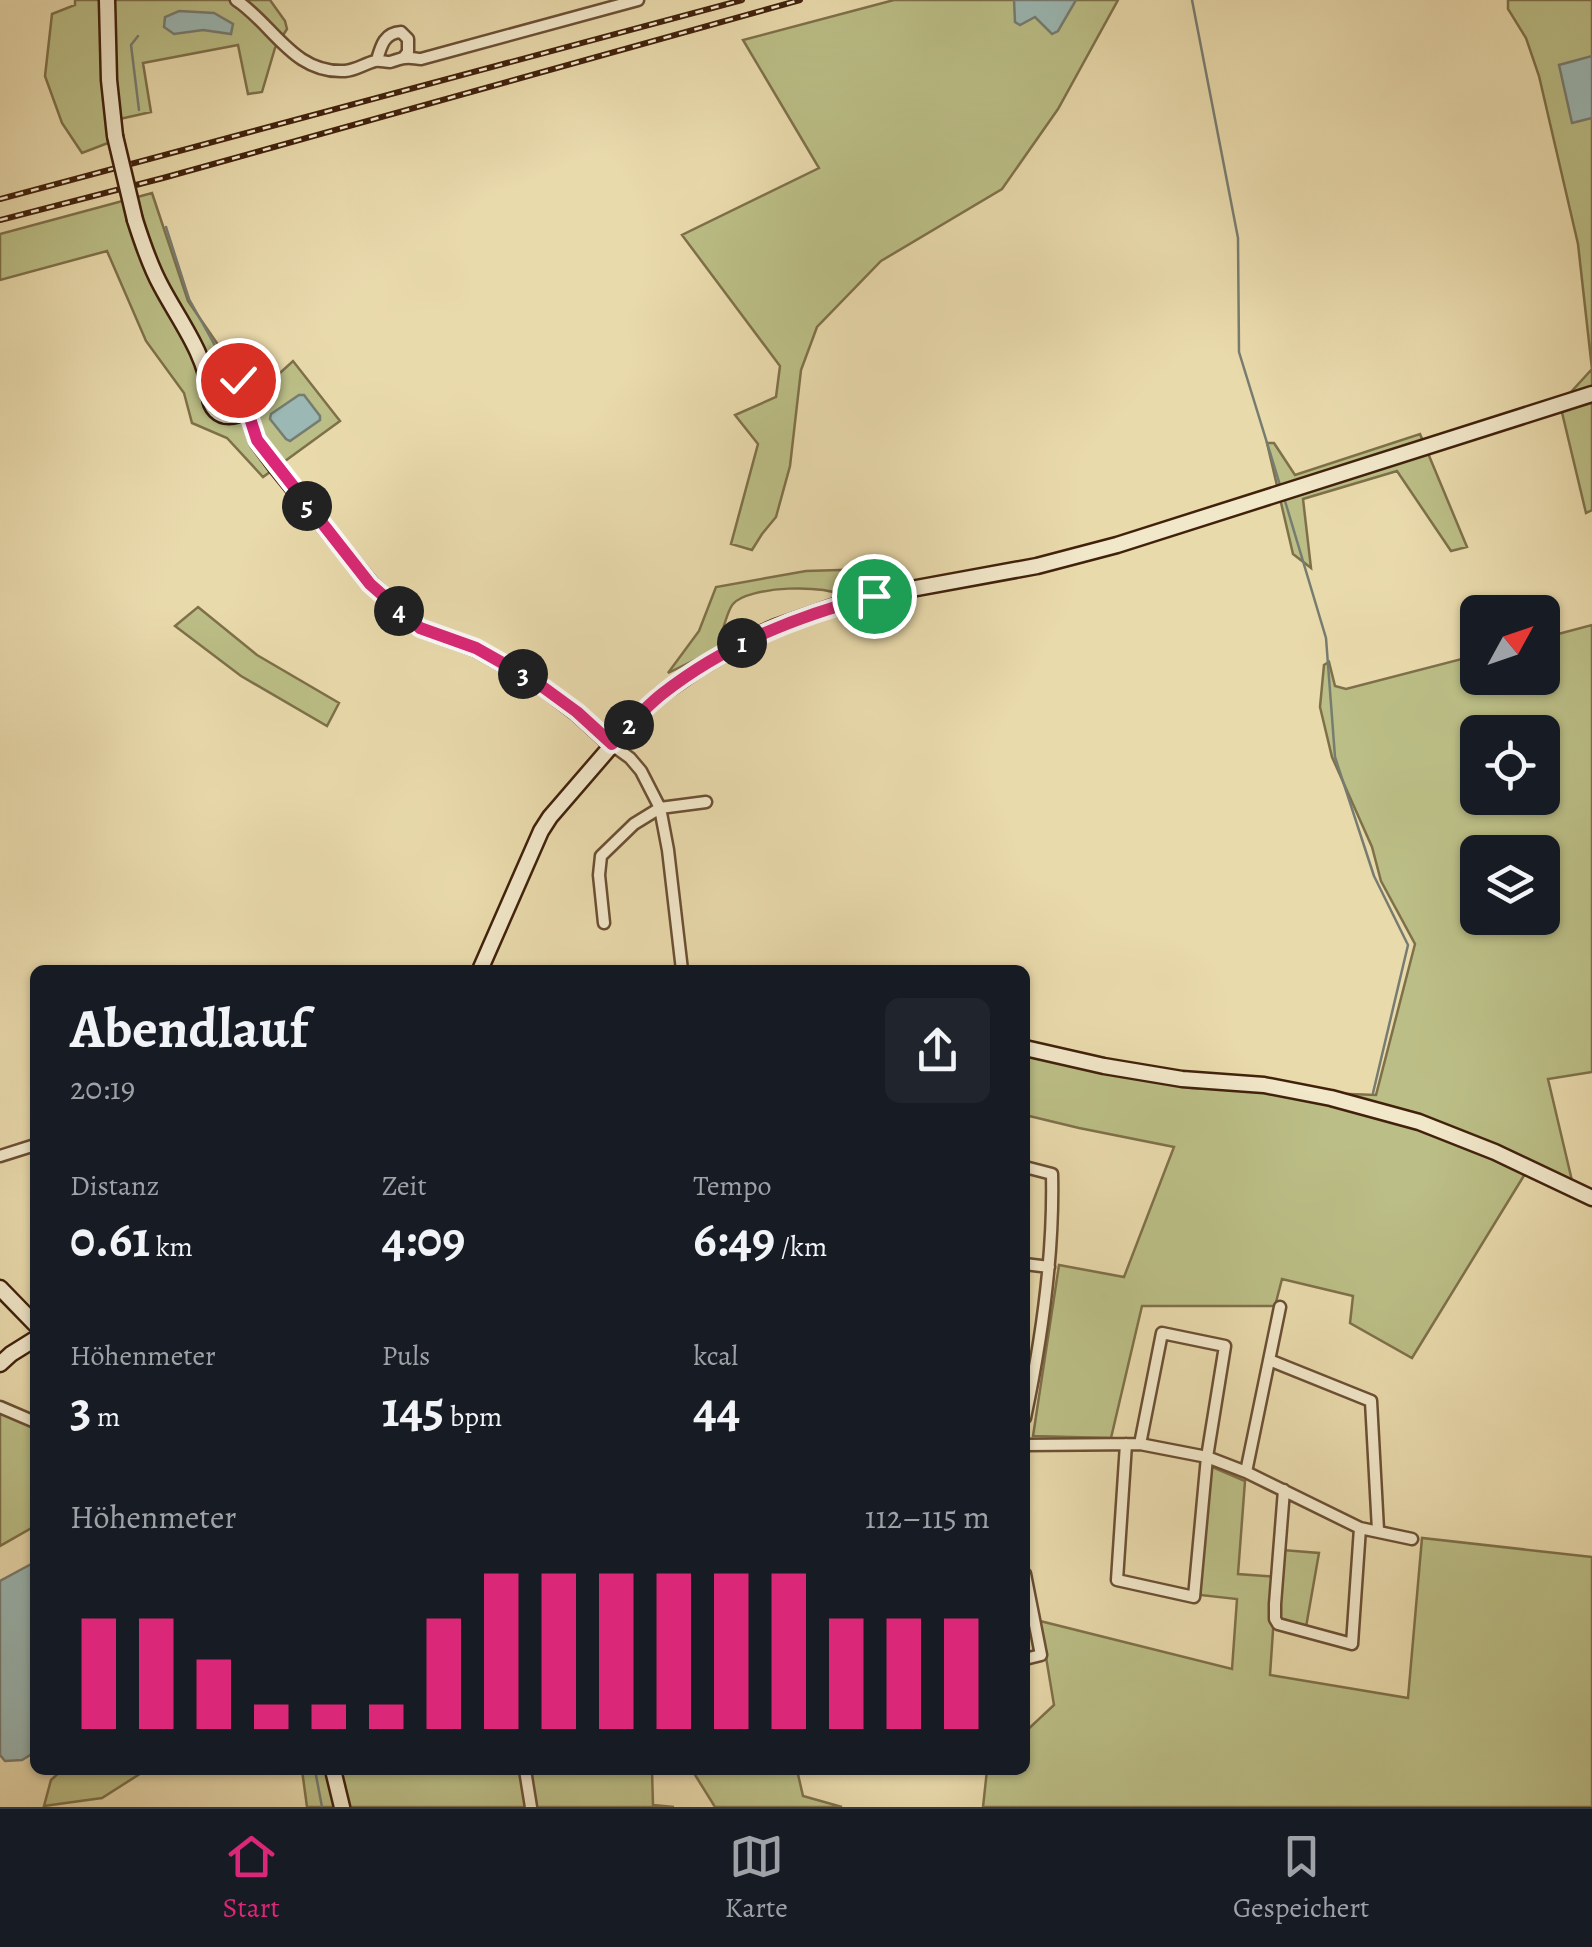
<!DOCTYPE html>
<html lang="de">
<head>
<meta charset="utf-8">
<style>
	body { margin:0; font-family:Alegreya,serif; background:#20242c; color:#f1f3f6; height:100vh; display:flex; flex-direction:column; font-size:38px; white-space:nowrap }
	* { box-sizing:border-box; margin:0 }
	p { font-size:32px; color:#9ea1a6 }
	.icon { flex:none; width:55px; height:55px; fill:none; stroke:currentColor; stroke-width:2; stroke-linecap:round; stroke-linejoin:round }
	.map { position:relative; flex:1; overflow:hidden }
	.details { position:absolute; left:30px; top:965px; width:1000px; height:810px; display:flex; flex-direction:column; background:#171b24; border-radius:15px; box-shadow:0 2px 8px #0004 }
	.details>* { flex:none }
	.needle { width:65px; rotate:50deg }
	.fabs { position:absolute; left:1460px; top:595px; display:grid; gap:20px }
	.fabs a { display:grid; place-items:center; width:100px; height:100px; border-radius:15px; background:#171b24; box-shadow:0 2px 8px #0004; font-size:50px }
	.pin { position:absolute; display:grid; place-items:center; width:85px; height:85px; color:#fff; margin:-42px; border:5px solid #fff; border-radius:50%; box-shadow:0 2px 10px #0007 }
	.km { position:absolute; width:50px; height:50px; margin:-25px; border-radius:50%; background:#222; color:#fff; font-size:28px; line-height:50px; text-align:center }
	.round { display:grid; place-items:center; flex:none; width:105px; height:105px; border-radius:15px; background:#20242c }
	.overview { display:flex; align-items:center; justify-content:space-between; height:170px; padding:0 40px }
	h1 { font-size:55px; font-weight:600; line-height:75px }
	.metrics { display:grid; grid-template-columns:repeat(3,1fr); gap:15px; height:170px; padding:10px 40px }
	.metrics div { display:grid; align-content:center }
	.metrics b { font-size:50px; font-weight:600 }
	.metrics small { font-size:28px; font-weight:400 }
	.metrics p { font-size:28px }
	.chart { height:280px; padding:20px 40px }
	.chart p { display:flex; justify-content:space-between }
	.chart svg { width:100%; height:180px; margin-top:10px; stroke:#db2777; stroke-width:6 }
	.tabs { display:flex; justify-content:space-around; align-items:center; height:140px; border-top:2px solid #363941; background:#171b24; font-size:28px; color:#9ea1a6 }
	.tabs a { display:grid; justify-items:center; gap:5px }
	.tabs .current { color:#db2777 }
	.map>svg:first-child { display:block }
</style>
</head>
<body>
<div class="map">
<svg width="1592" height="1807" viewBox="0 0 1592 1807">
	<rect width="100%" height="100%" fill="#e9daac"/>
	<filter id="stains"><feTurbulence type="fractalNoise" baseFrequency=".002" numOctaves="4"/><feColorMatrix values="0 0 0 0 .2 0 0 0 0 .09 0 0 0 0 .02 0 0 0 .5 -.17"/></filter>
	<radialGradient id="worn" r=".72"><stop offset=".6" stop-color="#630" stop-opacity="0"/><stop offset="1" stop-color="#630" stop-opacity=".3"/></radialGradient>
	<path fill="#bbbe86" stroke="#7e7049" stroke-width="2.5" fill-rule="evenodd" d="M 75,0 L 270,0 L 285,21 L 287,29 L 275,48 L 262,92 L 248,94 L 238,45 L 143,63 L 151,112 L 115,120 L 108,143 L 82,153 L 62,123 L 45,76 L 52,14 L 75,5 Z
		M 894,0 L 1118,0 L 1058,109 L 1002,189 L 881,261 L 817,327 L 801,370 L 790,466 L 776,517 L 762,534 L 752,550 L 731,544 L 758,444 L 735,415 L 776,397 L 780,366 L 682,235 L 819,168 L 743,40 Z
		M 1508,0 L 1592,0 L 1592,510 L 1586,513 L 1560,404 L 1592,369 L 1578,244 L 1539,76 L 1526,38 L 1508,9 Z
		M 152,193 L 188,301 L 234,368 L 243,373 L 257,394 L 293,361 L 340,421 L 263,477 L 227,438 L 192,423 L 184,393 L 146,341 L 107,251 L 0,280 L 0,234 Z
		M 1420,434 L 1467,547 L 1451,551 L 1397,471 L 1303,499 L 1311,568 L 1293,554 L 1267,443 L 1274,443 L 1295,475 Z
		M 872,569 L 917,583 L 846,598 C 829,583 748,586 733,604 C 726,612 721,639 717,649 L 668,673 L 699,631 L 716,587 L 806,571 Z
		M 198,607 L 257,655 L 339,703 L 327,726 L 241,676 L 175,626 Z
		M 1592,625 L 1592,1072 L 1548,1079 L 1574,1189 L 1528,1169 L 1412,1358 L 1350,1323 L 1353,1296 L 1282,1279 L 1275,1306 L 1142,1306 L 1111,1438 L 1033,1436 L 1059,1265 L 1124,1277 L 1174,1147 L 1079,1128 L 1025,1115 L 1025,1051 L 1191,1088 L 1376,1095 L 1415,944 L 1381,881 L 1372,847 L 1332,757 L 1320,707 L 1324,665 L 1329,662 L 1335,686 L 1346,689 L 1477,655 L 1478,678 L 1542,678 L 1543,638 ZM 1478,732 L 1542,732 L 1542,798 L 1478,798 ZM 1478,852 L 1542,852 L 1542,918 L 1478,918 Z
		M 0,1410 L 35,1424 L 35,1526 L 0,1546 Z
		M 1210,1466 L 1245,1481 L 1238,1574 L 1280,1577 L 1283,1550 L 1319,1553 L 1306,1627 L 1274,1616 L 1270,1675 L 1408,1698 L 1422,1538 L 1592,1557 L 1592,1807 L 983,1807 L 987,1770 L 1025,1770 L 1025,1732 L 1054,1705 L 1040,1621 L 1232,1669 L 1237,1599 L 1200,1595 Z
		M 62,1770 L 146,1770 L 102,1798 L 44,1806 L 51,1780 Z
		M 302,1770 L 652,1770 L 653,1805 L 674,1807 L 307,1807 Z
		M 692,1770 L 797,1770 L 803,1796 L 842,1807 L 715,1807 Z"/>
	<path fill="#9bb8b4" stroke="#777c71" stroke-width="2.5" d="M 1014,0 L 1076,0 L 1058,31 L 1052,34 L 1035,17 L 1020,25 L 1015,22 Z
		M 179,11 L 214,13 L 233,24 L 231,34 L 203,30 L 174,34 L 164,27 L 165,17 Z
		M 1592,56 L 1592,118 L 1572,123 L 1559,65 Z
		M 299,395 L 304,395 L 320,416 L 320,420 L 290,441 L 286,439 L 270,419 L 271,414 Z
		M 35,1562 L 35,1752 L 22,1760 L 5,1761 L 0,1755 L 0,1581 Z"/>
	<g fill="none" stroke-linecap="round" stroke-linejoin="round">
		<path stroke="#777c71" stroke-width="2.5" d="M 1192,0 L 1238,238 L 1239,352 L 1280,485
			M 138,36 L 131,45 L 139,110
			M 166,227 L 189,299 L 218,351
			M 1285,501 L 1326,638 L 1335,757 L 1374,876 L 1408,945 L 1373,1093
			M 315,1770 L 322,1807"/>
		<g stroke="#6b4f34" stroke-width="15">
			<path id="street" d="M 236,0 C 273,24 293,74 345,71 C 356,70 364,64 375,61 C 380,60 385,62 390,62 C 395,61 400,58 405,58 C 411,57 416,59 421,59 L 638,0
				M 377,60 C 381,46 384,33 401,32 L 408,39 L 408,52 L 404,57
				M 612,745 L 630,758 L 641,771 L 660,808 L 668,850 L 682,970
				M 604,923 L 599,875 L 601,856 L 634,824 L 660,808 L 706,802
				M 0,1156 L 35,1145
				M 1025,1167 L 1052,1174 C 1054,1257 1042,1338 1025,1418
				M 1025,1264 L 1049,1267
				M 1269,1360 L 1371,1401 L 1378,1530
				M 0,1407 L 35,1422
				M 1126,1444 L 1117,1580 L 1194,1597 L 1207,1457 L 1225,1346 L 1162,1333 L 1140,1444
				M 1025,1445 L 1140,1444 L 1207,1457 L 1246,1472 L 1360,1528 L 1412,1539
				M 1246,1472 L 1280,1307
				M 1284,1490 L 1275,1604 L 1275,1619 L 1278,1624 L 1352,1644 L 1360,1528
				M 1025,1574 L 1041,1655 L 1025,1659
				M 525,1770 L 531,1807"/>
		</g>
		<g stroke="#41210c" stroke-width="19">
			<path id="secondary" d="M 107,0 L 109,80 L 115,136
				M 135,220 C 142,242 150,266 161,286 C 180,322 205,353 210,394
				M210 397a19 19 0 1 1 38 0a19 19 0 1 1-38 0Z
				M 246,406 L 257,441 L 277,468 L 370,583 L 404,616 L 420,628 L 475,648 L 536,682 L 577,713 L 612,745
				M 480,970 L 541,831 L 550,817 L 632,722 L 659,696 L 699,668 L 747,640 L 776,627 L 844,603 L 873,596 L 1037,566 L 1117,545 L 1592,394
				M 1025,1048 L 1104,1066 L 1182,1079 L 1264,1085 L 1331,1098 L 1419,1122 L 1495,1152 L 1592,1198
				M 0,1288 L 35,1324
				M 0,1364 L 11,1354 L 35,1339
				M 333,1770 L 342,1807"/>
		</g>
		<use href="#street" stroke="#f1e7c9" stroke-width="10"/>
		<use href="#secondary" stroke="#f1e7c9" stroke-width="14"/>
		<g stroke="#41210c" stroke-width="6">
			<path id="rail" d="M 0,199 L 742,0
				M 0,220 L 163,178 L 800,0"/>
		</g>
		<use href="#rail" stroke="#f1e7c9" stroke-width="2.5" stroke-dasharray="8" stroke-linecap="butt"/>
		<g stroke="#41210c" stroke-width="19" stroke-linecap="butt">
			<path id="secondary-bridge" d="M 115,136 L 135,220"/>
		</g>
		<use href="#secondary-bridge" stroke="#f1e7c9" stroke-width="14"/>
	</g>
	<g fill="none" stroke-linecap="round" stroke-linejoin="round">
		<g stroke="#fff" stroke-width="20">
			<path id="route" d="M 238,380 L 248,391 L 246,406 L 257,440 L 370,584 L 420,628 L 476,648 L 536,682 L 577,712 L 612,744 C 628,727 643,709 662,694 C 724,645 797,616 874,596"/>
		</g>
		<use href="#route" stroke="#db2777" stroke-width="12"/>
	</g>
	<rect width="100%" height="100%" filter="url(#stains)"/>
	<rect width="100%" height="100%" fill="url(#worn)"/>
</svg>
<div class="fabs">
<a><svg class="needle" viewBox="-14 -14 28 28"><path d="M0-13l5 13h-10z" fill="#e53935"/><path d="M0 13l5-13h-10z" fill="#9ea1a6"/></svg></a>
<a><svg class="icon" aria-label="locate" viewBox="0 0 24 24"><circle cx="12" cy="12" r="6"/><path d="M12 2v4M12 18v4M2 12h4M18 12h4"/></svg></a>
<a><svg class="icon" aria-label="layers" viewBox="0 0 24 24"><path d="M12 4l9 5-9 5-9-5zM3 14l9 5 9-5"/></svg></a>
</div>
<div class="pin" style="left:874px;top:596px;background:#1e9e55"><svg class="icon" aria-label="arrive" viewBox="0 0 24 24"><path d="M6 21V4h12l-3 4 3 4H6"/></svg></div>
<div class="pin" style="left:238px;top:380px;background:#d93025"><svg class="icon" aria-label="check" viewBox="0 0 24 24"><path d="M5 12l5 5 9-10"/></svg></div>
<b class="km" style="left:742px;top:643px">1</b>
<b class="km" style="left:629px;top:725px">2</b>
<b class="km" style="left:523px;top:674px">3</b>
<b class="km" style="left:399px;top:611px">4</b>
<b class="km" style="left:307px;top:506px">5</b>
<section class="details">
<div class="overview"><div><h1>Abendlauf</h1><p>20:19</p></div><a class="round"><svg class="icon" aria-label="share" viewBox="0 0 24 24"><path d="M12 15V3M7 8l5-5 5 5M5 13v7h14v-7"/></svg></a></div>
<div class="metrics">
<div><p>Distanz</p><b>0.61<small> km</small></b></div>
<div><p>Zeit</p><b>4:09</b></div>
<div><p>Tempo</p><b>6:49<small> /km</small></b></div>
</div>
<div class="metrics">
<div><p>Höhenmeter</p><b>3<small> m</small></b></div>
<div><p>Puls</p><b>145<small> bpm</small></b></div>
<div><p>kcal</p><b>44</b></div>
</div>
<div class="chart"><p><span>Höhenmeter</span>112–115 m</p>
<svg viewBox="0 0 160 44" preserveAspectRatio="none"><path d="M5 44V17M15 44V17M25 44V27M35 44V38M45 44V38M55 44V38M65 44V17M75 44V6M85 44V6M95 44V6M105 44V6M115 44V6M125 44V6M135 44V17M145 44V17M155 44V17"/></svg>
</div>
</section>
</div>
<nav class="tabs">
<a class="current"><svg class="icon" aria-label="home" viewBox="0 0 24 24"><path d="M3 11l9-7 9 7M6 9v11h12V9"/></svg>Start</a>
<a><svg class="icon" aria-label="map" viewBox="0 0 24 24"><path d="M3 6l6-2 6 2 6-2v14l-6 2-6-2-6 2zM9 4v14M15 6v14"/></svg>Karte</a>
<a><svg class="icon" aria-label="saved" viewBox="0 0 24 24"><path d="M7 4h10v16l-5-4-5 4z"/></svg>Gespeichert</a>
</nav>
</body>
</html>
